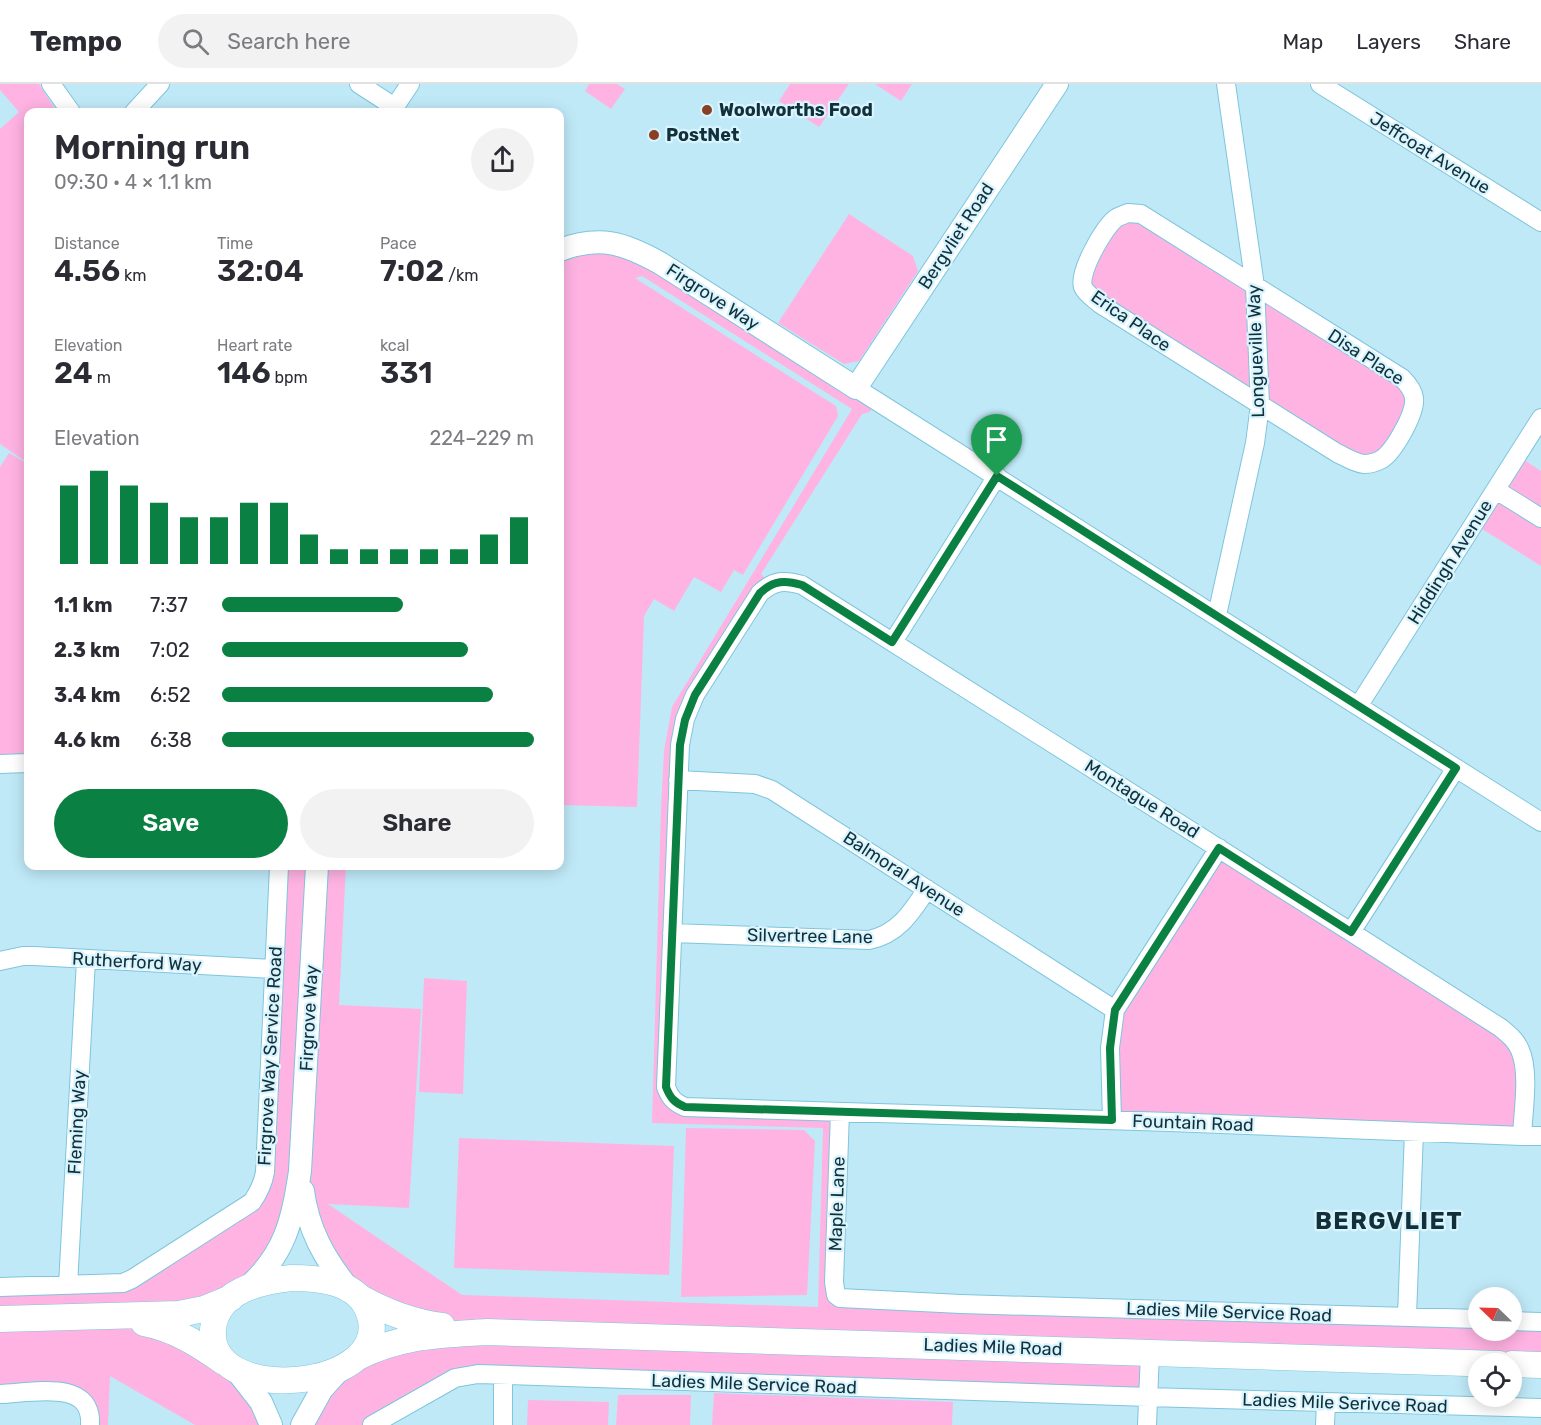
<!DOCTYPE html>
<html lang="en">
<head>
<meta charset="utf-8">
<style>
	body { margin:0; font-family:Rubik,sans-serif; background:#f2f2f3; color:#2b2b33; height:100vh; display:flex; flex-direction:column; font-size:22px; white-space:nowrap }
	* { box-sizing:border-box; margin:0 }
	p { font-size:20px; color:#7c7c81 }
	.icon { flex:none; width:33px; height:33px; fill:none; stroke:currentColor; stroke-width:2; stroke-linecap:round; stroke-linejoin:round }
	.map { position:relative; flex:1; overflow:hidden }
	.side { position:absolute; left:24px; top:24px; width:540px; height:762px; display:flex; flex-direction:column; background:#fff; border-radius:12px; box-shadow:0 3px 15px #0003 }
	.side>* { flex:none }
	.needle { width:39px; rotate:293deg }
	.fabs { position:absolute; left:1468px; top:1203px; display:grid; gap:12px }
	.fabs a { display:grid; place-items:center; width:54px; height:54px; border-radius:50%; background:#fff; box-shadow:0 3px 15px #0003; font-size:30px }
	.pin { position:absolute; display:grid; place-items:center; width:51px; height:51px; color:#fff; margin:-62px -26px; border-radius:50% 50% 50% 0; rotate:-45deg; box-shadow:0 0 6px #0007 }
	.pin .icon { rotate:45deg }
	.round { display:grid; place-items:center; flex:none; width:63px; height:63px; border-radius:32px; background:#f2f2f3 }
	.summary { display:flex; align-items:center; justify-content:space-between; height:102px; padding:0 30px }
	h1 { font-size:33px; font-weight:600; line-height:45px }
	.metrics { display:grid; grid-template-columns:repeat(3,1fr); gap:9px; height:102px; padding:6px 30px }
	.metrics div { display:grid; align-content:center }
	.metrics b { font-size:30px; font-weight:600 }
	.metrics small { font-size:16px; font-weight:400 }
	.metrics p { font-size:16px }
	.chart { height:168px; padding:12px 30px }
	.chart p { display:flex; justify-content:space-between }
	.chart svg { width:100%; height:108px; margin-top:6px; stroke:#0b8043; stroke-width:6 }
	.action { display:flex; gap:12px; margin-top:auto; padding:12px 30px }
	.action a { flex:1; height:69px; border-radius:36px; background:#0b8043; color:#fff; font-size:24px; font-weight:600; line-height:69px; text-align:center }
	.action a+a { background:#f2f2f3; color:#2b2b33 }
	ul { padding:0 30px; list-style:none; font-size:20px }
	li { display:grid; grid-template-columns:96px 72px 1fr; align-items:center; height:45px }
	li i { height:15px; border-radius:8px; background:#0b8043 }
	header { display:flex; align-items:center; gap:36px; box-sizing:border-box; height:84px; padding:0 30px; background:#fff; border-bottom:2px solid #e1e1e2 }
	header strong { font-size:28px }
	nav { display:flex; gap:33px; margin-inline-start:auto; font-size:21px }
	.search { width:420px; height:54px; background:#f2f2f3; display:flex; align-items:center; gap:15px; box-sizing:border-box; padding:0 21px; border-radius:33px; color:#7c7c81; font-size:22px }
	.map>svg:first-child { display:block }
</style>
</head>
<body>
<header>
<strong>Tempo</strong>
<div class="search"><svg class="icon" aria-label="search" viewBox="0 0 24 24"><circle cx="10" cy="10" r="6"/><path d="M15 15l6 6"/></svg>Search here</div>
<nav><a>Map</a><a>Layers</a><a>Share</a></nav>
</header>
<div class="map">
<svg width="1541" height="1341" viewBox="0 0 1541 1341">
	<rect width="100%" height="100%" fill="#c0e9f8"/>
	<path fill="#ffb3e3" d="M 0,0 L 39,0 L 57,28 L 28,28 L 28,379 L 0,360 L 0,45 L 19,28 L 0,6 Z
		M 589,0 L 617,0 L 625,5 L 611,25 L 585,7 Z
		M 790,0 L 849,0 L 819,43 L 779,17 Z
		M 875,0 L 912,0 L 901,17 Z
		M 1128,129 L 1409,302 L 1401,350 L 1365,380 L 1090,211 L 1087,177 Z
		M 849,130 L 913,172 L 918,187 L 859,277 L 844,280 L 778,239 Z
		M 610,158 L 875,316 L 870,328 L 862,330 L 761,490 L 770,499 L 685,635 L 666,1003 L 676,1019 L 840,1028 L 836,1211 L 1479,1235 L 1479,1246 L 1512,1246 L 1512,1237 L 1541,1238 L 1541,1281 L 1151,1269 L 1148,1313 L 478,1290 L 372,1341 L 302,1341 L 322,1305 L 420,1253 L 361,1214 L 307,1131 L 267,1184 L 170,1230 L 271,1341 L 195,1341 L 110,1292 L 108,1341 L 90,1341 L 86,1319 L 0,1310 L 0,1203 L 114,1200 L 258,1110 L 279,782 L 346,782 L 339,921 L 421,925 L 409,1124 L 328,1120 L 462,1211 L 818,1223 L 823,1044 L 652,1039 L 661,724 L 664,667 L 672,623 L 852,325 L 642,192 L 635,194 L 836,322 L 838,332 L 743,491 L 734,486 L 721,508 L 694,493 L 674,527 L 654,515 L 644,532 L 637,723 L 560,721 L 560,166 Z
		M 9,369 L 28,380 L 28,679 L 0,680 L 0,383 Z
		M 1517,371 L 1541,387 L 1541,482 L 1474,440 Z
		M 1219,764 L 1513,954 L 1522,1052 L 1112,1036 L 1112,943 Z
		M 424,894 L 467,897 L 463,1010 L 419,1008 Z
		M 686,1044 L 804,1046 L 815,1057 L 807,1211 L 681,1213 Z
		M 459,1054 L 674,1062 L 669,1191 L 454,1184 Z
		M 714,1309 L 953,1318 L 952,1341 L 712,1341 Z
		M 618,1311 L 691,1311 L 690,1341 L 616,1341 Z
		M 528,1316 L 609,1318 L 608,1341 L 527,1341 Z"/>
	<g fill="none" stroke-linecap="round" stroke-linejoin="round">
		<g stroke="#7ec5dd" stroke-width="20">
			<path id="minor" d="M 51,0 L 71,28
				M 359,0 L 393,22 L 396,21 L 410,0
				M 1320,0 L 1541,138
				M 134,28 L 160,0
				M 1128,129 L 1141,130 L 1402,294 C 1408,300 1413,306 1414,314 C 1416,329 1394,367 1382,375 C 1377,378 1369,380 1364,380 C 1354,379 1346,373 1337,369 L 1100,220 C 1095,215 1086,210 1083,203 C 1078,188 1104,144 1115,135 C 1118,132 1124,131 1128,129 Z
				M 856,304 L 1541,738
				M 1496,406 L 1541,434
				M 1217,531 L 1255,359 L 1260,321 L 1255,202 L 1226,0
				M 893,558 L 997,392
				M 1359,621 L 1541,334
				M 0,680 L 28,679
				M 678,696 L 755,700 L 772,706 L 1115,926
				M 1351,848 L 1456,684
				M 672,849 L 869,856 C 898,850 911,829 927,805
				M 0,877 L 23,872 L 34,872 L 274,885
				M 840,1028 L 834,1198 L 836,1211 L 840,1214 L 961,1220 L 1479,1235
				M 1112,1036 L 1110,964 L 1115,926 L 1219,764
				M 1522,1052 C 1523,1028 1530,988 1520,966 C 1516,956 1509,951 1501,944 L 1351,848 L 802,501 C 785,496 774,496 760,509 L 695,611 L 685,635 L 680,661 L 666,1003 C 670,1014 675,1019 685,1023 L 1170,1038 L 1522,1052 L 1541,1052
				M 68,1201 L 86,876
				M 0,1203 L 123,1199 L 132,1195 L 252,1118 C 259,1108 263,1100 265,1088 L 279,782
				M 1407,1232 L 1414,1048
				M 1512,1237 L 1541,1238
				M 503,1292 L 503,1341
				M 0,1310 C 31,1309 93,1294 90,1341
				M 372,1341 L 455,1294 L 478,1290 L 1148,1313 L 1541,1324
				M 1147,1341 L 1150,1269
				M 1325,1341 L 1326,1318"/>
		</g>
		<g stroke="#7ec5dd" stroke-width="24">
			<path id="tertiary" d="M 560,166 C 600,151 624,159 660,179 L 856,304 L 1057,0
				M 303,1107 C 308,1145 324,1174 348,1204
				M 247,1204 C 285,1170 293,1136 300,1087 L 317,782
				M 236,1286 L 261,1318 L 271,1341
				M 302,1341 L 322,1305 L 341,1284"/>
		</g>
		<g stroke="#7ec5dd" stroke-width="27">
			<path id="secondary" d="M 291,1194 C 318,1194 354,1197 367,1224 C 406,1307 195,1327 214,1239 C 221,1206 263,1197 291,1194 Z
				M 361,1214 C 388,1229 412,1238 442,1242
				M 0,1235 L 179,1230 L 204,1225 L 231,1214
				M 144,1239 C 175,1245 198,1260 224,1278
				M 358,1273 C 401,1251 440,1251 487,1248 L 1499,1280
				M 1512,1280 L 1541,1281"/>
		</g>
		<use href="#minor" stroke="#fff" stroke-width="18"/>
		<use href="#tertiary" stroke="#fff" stroke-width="22"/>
		<use href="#secondary" stroke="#fff" stroke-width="26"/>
	</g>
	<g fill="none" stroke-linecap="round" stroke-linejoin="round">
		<g stroke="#fff" stroke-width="12">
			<path id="route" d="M 997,392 L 1456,684 L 1351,848 L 1219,764 L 1115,926 L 1110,964 L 1112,1036 L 685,1023 C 675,1019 670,1014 666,1003 L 680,661 L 685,636 L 695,611 L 760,509 C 774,496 785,496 802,501 L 892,558 Z"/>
		</g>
		<use href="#route" stroke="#0b8043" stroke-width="8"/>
	</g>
	<g fill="#883f23" stroke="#d8f4fe" stroke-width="2">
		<circle cx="707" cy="26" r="6"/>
		<circle cx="654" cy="51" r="6"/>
	</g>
	<g text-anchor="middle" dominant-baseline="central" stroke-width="4.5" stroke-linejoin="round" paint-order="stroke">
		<g font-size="18" font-weight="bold" fill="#123039" stroke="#d8f4fe" text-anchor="start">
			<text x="719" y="26">Woolworths Food</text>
			<text x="666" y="51">PostNet</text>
		</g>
		<g font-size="18" fill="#123039" stroke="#d8f4fe">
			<text transform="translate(1430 69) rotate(32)">Jeffcoat Avenue</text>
			<text transform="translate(956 152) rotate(-57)">Bergvliet Road</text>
			<text transform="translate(713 213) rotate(33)">Firgrove Way</text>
			<text transform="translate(1131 237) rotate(35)">Erica Place</text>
			<text transform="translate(1256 267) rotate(-92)">Longueville Way</text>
			<text transform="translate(1366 273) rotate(33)">Disa Place</text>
			<text transform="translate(1450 478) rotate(-58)">Hiddingh Avenue</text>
			<text transform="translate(1142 715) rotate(32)">Montague Road</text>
			<text transform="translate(904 790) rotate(33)">Balmoral Avenue</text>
			<text transform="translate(810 852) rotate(1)">Silvertree Lane</text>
			<text transform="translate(137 878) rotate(3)">Rutherford Way</text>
			<text transform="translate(309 934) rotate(-87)">Firgrove Way</text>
			<text transform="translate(270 972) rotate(-87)">Firgrove Way Service Road</text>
			<text transform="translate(77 1038) rotate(-87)">Fleming Way</text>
			<text transform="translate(1193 1039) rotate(2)">Fountain Road</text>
			<text transform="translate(837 1120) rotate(-88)">Maple Lane</text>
			<text transform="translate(1229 1228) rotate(2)">Ladies Mile Service Road</text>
			<text transform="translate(993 1263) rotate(2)">Ladies Mile Road</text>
			<text transform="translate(754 1300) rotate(2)">Ladies Mile Service Road</text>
			<text transform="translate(1345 1319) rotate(2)">Ladies Mile Serivce Road</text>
		</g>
		<g font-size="24" font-weight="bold" letter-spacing="1.5" fill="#123039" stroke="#d8f4fe">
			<text x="1389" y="1137">BERGVLIET</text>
		</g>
	</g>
</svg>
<div class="fabs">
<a><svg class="needle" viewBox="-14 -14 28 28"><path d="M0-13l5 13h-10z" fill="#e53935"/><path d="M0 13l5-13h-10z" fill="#7c7c81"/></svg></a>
<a><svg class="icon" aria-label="locate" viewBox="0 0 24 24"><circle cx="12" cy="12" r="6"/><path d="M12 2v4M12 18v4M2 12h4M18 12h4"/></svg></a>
</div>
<div class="pin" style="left:997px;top:392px;background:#1e9e55"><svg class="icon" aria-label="arrive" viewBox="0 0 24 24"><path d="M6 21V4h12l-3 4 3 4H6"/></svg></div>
<section class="side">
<div class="summary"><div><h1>Morning run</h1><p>09:30 · 4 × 1.1 km</p></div><a class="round"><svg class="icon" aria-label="share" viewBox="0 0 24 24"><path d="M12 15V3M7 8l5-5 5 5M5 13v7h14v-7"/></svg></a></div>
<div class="metrics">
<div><p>Distance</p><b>4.56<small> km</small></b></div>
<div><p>Time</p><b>32:04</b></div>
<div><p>Pace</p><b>7:02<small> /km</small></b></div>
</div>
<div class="metrics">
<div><p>Elevation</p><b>24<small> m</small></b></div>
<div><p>Heart rate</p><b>146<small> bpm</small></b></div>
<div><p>kcal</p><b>331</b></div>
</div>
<div class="chart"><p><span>Elevation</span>224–229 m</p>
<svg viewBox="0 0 160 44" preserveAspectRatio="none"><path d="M5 44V12M15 44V6M25 44V12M35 44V19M45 44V25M55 44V25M65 44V19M75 44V19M85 44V32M95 44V38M105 44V38M115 44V38M125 44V38M135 44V38M145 44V32M155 44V25"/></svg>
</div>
<ul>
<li><b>1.1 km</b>7:37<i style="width:58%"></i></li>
<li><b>2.3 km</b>7:02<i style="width:79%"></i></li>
<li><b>3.4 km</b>6:52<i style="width:87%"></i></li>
<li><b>4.6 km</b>6:38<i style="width:100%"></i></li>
</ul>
<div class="action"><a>Save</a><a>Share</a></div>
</section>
</div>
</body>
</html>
